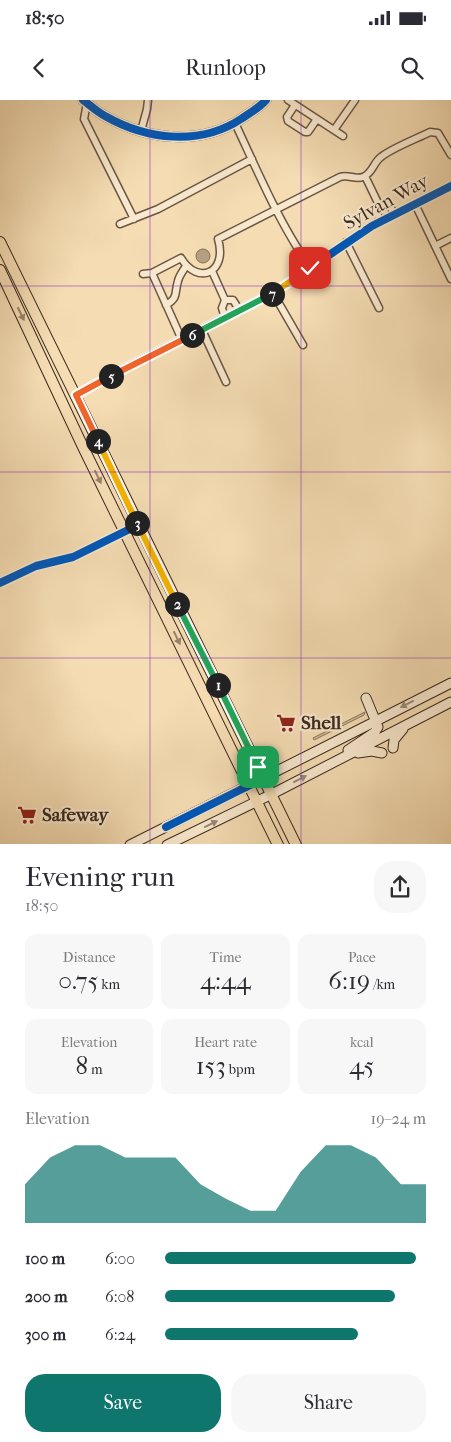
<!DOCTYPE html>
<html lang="en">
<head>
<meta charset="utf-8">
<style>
	body { margin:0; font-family:"IM FELL French Canon",serif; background:#f7f7f7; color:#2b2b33; height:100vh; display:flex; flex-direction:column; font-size:19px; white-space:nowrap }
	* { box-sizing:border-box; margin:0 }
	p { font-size:16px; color:#7c7c81 }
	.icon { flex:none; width:28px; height:28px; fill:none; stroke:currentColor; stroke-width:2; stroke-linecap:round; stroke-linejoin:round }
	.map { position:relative; height:744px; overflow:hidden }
	.drawer { display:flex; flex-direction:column; background:#fff; flex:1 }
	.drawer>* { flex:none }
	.pin { position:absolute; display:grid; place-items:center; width:42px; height:42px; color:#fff; margin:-21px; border-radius:10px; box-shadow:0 2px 8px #0006 }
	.km { position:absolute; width:25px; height:25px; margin:-12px; border-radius:50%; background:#222; color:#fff; font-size:14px; line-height:25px; text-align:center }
	.round { display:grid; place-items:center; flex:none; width:52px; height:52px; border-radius:20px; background:#f7f7f7 }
	.overview { display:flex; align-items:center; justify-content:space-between; height:85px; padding:0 25px }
	h1 { font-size:28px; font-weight:600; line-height:38px }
	.figures { display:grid; grid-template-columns:repeat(3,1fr); gap:8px; height:85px; padding:5px 25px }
	.figures div { display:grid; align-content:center; border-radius:12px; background:#f7f7f7; text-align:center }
	.figures b { font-size:25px; font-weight:600 }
	.figures small { font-size:14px; font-weight:400 }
	.figures p { font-size:14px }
	.chart { height:140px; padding:10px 25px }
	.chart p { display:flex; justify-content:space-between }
	.chart svg { width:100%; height:90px; margin-top:5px; fill:#0f766e; opacity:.7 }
	.cta { display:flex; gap:10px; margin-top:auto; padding:10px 25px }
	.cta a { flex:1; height:58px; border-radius:20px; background:#0f766e; color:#fff; font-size:20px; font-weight:600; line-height:58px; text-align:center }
	.cta a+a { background:#f7f7f7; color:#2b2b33 }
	ul { padding:0 25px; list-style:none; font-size:16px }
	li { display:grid; grid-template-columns:80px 60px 1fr; align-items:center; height:38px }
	li i { height:12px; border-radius:6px; background:#0f766e }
	.status { display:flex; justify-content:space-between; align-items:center; height:35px; padding:0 25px; background:#fff; direction:ltr }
	.status svg { height:14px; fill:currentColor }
	header { display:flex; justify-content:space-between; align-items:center; height:65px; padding:0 25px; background:#fff; font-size:22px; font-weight:600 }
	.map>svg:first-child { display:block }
</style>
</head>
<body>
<div class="status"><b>18:50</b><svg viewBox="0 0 49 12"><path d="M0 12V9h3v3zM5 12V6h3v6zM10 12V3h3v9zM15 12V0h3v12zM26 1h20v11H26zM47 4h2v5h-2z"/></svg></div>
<header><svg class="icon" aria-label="back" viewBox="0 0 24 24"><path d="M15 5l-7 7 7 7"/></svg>Runloop<svg class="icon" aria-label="search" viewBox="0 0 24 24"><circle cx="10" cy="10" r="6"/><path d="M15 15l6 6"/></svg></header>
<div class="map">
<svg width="451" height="745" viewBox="0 0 451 745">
	<rect width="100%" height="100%" fill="#f5dcb3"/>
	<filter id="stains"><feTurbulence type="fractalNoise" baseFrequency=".004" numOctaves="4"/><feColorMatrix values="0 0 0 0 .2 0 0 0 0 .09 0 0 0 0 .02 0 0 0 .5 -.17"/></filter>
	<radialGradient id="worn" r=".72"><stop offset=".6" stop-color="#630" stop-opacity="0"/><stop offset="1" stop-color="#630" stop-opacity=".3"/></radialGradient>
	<path fill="#d5be9a" stroke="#88745c" d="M 365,612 L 364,615 L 314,640 L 313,638 Z"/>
	<path fill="#b59f81" stroke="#84705a" d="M196 156a7 7 0 1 1 14 0a7 7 0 1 1-14 0Z"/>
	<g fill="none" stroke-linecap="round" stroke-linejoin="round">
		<g stroke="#695644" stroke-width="9">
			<path id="street" d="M 288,0 L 343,36
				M 87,3 L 84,19 L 134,119
				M 295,5 L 287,17 L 288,21 L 305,32 L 308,32 L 317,19
				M 235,23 C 258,72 279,123 310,167
				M 334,30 L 355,0
				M 141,31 L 147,9 L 148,0
				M 365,76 L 379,105
				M 415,104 L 451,179
				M 380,122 L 376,109 C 380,104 382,103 388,104 L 395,114
				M 120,124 L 158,109 L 252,59
				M 346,142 L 379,208
				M 435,146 L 451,138
				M 212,171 L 225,200 L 222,208 L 225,218
				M 152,173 L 182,240
				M 143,174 L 152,173 L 181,158 C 198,186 228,173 218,139 L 340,77 C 348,74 355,80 363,77 C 373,73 373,63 381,57 C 392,48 416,39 430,32 L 438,33 L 451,55
				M 273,193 L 303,245
				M 225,200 L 233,200 L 240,211
				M 166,205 C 179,197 174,194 178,181 C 179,176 183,171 186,166
				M 202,230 L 226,282
				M 76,295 L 113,274 L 273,193 L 372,126 L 451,86
				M 0,483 L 36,466 L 73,457 L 138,425"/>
		</g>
		<g stroke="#3a291f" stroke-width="11">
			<path id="secondary" d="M 83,0 C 90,5 97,12 105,16 C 147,40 200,46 241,19 C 250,13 259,8 266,0
				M 393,648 L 394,640 L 403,629
				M 348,650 L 375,632 L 378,627 L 366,598
				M 358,653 L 372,651 L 382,653
				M 130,745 C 237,692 344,637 451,583
				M 167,745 L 272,694 L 451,602"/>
		</g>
		<g stroke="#3a291f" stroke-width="12">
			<path id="primary" d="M 0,142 L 296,745
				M 0,170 L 83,347 L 278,745"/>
		</g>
		<use href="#street" stroke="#f8e8ce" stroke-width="6"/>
		<use href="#secondary" stroke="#f8e8ce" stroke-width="9"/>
		<use href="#primary" stroke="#f5dcb3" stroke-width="10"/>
		<g stroke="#f8e8ce" stroke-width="11">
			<path id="cycleway" d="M 83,0 C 90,5 97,12 105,16 C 147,40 200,46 241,19 C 250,13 259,8 266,0
				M 76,295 L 113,274 L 273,193 L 372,126 L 451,86
				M 0,483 L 36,466 L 73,457 L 138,425
				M 166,727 L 264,678"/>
		</g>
		<use href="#cycleway" stroke="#0057b8" stroke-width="8"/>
	</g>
	<defs><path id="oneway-solid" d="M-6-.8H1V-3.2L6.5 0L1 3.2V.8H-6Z" transform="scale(1.25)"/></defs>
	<g fill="#988269">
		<use href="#oneway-solid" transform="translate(21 214) rotate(64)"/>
		<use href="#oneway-solid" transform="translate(98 377) rotate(64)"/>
		<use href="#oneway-solid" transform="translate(177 538) rotate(64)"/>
	</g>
	<g fill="#998876">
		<use href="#oneway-solid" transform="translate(407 604) rotate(153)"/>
		<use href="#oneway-solid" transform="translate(300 679) rotate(-27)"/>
		<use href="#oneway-solid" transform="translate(211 724) rotate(-26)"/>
	</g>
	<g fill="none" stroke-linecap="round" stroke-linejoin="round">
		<g stroke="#fff" stroke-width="10">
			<path id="split-1" d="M 218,585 L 258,667"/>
		</g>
		<g stroke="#fff" stroke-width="10">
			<path id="split-2" d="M 177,504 L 218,585"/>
		</g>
		<g stroke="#fff" stroke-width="10">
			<path id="split-3" d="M 137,423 L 177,504"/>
		</g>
		<g stroke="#fff" stroke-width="10">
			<path id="split-4" d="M 98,341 L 137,423"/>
		</g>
		<g stroke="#fff" stroke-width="10">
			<path id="split-5" d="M 98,341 L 76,295 L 111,276"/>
		</g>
		<g stroke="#fff" stroke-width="10">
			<path id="split-6" d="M 111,276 L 192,235"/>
		</g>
		<g stroke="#fff" stroke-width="10">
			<path id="split-7" d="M 192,235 L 272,194"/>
		</g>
		<g stroke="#fff" stroke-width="10">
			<path id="split-8" d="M 272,194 L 310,168"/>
		</g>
		<use href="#split-1" stroke="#22a559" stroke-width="6"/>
		<use href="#split-2" stroke="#22a559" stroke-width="6"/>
		<use href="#split-3" stroke="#f5b400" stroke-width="6"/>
		<use href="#split-4" stroke="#f5b400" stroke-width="6"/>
		<use href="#split-5" stroke="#f0652b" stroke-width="6"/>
		<use href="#split-6" stroke="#f0652b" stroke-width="6"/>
		<use href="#split-7" stroke="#22a559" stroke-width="6"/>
		<use href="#split-8" stroke="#f5b400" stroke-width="6"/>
	</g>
	<path fill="none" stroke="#7b2cbf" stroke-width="1" stroke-opacity="0.55" d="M 150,0 L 150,745M 301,0 L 301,745M 0,186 L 451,186M 0,372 L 451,372M 0,558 L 451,558"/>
	<defs>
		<g id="supermarket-bare" transform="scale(1.5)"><path d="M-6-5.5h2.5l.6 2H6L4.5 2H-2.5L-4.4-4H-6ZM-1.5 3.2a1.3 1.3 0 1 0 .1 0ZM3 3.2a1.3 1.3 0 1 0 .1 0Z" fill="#8f2418" stroke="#f8e8ce" stroke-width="2.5" paint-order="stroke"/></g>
	</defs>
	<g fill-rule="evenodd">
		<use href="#supermarket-bare" x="286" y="623"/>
		<use href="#supermarket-bare" x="27" y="715"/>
	</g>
	<g text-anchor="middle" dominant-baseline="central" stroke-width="4.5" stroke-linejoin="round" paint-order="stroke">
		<g font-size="19" fill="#3a291f" stroke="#f8e8ce">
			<text transform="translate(386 102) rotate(-29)">Sylvan Way</text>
		</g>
		<g font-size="19" font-weight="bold" fill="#3a291f" stroke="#f8e8ce" text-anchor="start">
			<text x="301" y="623">Shell</text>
			<text x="42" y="715">Safeway</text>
		</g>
	</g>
	<rect width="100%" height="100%" filter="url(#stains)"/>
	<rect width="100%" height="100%" fill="url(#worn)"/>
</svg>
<div class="pin" style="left:258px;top:667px;background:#1e9e55"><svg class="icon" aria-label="arrive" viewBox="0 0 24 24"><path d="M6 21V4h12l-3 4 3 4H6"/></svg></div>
<div class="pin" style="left:310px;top:168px;background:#d93025"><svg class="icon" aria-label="check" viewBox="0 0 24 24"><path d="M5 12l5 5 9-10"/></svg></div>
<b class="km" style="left:218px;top:585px">1</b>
<b class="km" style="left:177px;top:504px">2</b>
<b class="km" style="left:137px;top:423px">3</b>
<b class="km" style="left:98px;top:341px">4</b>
<b class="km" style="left:111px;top:276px">5</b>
<b class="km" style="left:192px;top:235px">6</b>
<b class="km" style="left:272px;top:194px">7</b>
</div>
<section class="drawer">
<div class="overview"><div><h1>Evening run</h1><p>18:50</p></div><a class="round"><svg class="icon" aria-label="share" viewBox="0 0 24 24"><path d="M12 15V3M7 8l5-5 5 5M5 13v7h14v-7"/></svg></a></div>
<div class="figures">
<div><p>Distance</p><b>0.75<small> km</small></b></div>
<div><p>Time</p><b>4:44</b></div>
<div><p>Pace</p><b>6:19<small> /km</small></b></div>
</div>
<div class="figures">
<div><p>Elevation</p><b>8<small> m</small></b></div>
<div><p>Heart rate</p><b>153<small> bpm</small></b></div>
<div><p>kcal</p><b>45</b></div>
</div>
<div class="chart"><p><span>Elevation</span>19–24 m</p>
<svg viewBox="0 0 160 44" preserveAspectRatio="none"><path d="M0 44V25L10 12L20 6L30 6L40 12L50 12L60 12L70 25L80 32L90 38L100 38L110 19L120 6L130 6L140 12L150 25L160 25V44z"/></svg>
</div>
<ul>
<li><b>100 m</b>6:00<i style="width:96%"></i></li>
<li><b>200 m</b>6:08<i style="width:88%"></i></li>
<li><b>300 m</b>6:24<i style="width:74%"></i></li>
</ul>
<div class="cta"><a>Save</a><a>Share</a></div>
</section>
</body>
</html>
